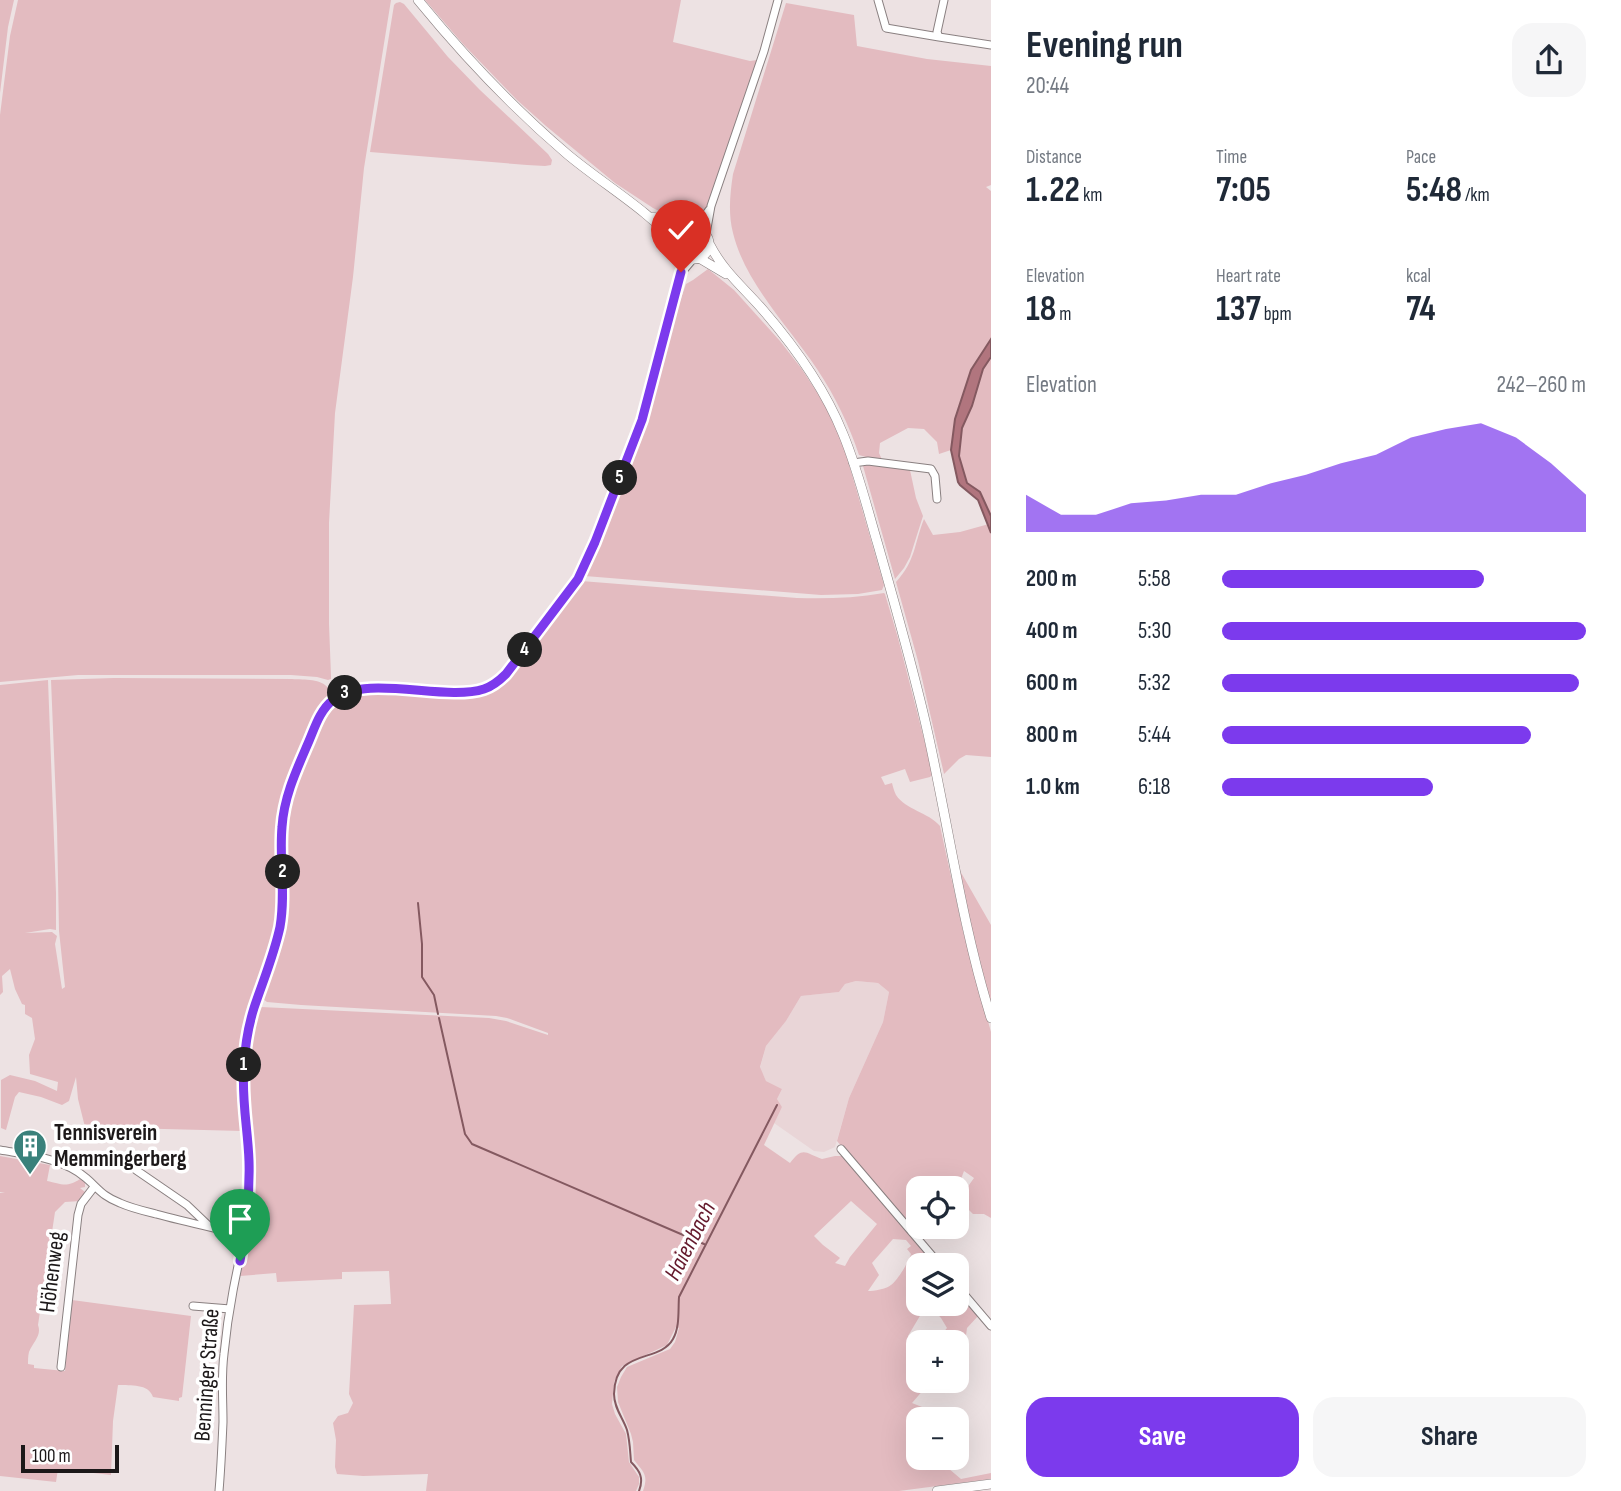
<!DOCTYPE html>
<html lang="en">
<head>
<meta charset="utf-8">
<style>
	body { margin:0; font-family:"Sofia Sans Condensed",sans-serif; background:#f6f6f7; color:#1f2937; height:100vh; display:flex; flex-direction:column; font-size:26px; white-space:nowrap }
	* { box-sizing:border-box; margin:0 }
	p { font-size:23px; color:#747a83 }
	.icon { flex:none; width:38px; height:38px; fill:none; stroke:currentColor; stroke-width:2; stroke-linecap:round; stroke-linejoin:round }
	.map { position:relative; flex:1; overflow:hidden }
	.panel { display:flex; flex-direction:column; background:#fff; width:630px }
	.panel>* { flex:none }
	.buttons { position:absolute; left:906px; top:1176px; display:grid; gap:14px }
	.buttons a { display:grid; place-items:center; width:63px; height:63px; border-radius:14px; background:#fff; box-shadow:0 7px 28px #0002; font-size:35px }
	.scale { position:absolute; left:21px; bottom:18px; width:98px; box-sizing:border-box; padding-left:7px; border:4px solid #1c1819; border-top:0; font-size:19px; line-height:24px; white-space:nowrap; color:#1c1819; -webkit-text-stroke:5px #fff; paint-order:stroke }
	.pin { position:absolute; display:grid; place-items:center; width:60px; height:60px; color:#fff; margin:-72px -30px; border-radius:50% 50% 50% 0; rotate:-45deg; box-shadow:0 0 7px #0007 }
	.pin .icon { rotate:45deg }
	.km { position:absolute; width:35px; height:35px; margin:-18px; border-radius:50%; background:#222; color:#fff; font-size:19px; line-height:35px; text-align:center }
	.round { display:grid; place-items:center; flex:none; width:74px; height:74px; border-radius:21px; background:#f6f6f7 }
	.summary { display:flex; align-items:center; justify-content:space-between; height:119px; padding:0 35px }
	h1 { font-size:38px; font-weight:700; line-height:52px }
	.metrics { display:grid; grid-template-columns:repeat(3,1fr); gap:10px; height:119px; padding:7px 35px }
	.metrics div { display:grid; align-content:center }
	.metrics b { font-size:35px; font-weight:700 }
	.metrics small { font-size:19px; font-weight:400 }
	.metrics p { font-size:19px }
	.chart { height:196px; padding:14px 35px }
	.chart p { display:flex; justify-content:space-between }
	.chart svg { width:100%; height:126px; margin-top:7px; fill:#7c3aed; opacity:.7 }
	.button { display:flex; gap:14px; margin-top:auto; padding:14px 35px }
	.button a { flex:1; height:80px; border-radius:21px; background:#7c3aed; color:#fff; font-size:28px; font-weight:700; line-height:80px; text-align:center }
	.button a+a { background:#f6f6f7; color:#1f2937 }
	ul { padding:0 35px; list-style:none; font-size:23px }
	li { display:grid; grid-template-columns:112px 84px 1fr; align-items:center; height:52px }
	li i { height:18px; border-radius:9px; background:#7c3aed }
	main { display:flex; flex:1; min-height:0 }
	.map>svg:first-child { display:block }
</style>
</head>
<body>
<main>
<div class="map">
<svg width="991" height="1491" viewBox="0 0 991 1491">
	<rect width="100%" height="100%" fill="#ede2e3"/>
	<path fill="#e9d5d7" d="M 856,981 L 878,983 L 889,992 L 883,1022 L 849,1098 L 835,1147 L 824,1152 L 814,1151 L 774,1123 L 782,1107 L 777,1099 L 782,1089 L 766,1081 L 760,1068 L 766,1046 L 786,1021 L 801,996 L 839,992 L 845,984 Z"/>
	<path fill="#e3bbc0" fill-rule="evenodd" d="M 0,0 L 14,0 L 8,27 L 0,93 Z
		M 18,0 L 391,0 L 364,168 L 353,277 L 335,413 L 329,523 L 329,624 L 331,676 L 331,679 L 328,680 L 317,677 L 291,675 L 78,675 L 0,682 L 0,115 L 10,36 Z
		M 425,0 L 681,0 L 673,42 L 750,61 L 757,60 L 716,185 L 709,202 L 703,213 L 696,218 L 690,221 L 681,222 L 653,208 L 615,183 L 546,126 L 517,100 L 463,44 Z
		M 400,2 L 404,4 L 448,57 L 480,90 L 548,154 L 552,160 L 551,165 L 545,166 L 527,165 L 370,152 L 394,5 L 396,3 Z
		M 786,3 L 854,15 L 857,46 L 927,59 L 991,66 L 991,185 L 986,187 L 991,191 L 991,339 L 971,370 L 955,419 L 951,450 L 939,454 L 937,442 L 924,429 L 908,428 L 880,443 L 879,453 L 883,462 L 859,455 C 849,425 835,396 817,369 C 789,327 745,283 733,233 C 728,213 730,194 733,174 Z
		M 708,269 L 734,290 L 780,341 L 801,368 L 826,406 L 844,447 L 884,585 L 882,590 L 858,594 L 821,595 L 585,576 L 641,432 L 669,333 L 686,284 L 693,280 Z
		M 991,356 L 991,517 L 989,512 L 967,484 L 963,471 L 955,457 L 963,417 L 983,369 Z
		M 868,463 L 910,470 L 916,498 L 923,516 L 910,557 L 904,568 L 895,579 L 863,466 Z
		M 924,519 L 933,535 L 960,532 L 989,524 L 991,533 L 991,757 L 966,755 L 959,759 L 944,774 L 918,661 L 896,582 C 916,560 914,544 924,519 Z
		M 581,581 L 797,598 C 826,599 855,598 884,593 L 885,594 L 898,638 L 933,774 L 930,777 L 910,782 L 905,769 L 881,777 L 885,785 L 892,783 C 893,787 894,791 896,795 C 906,810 928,812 940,826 L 963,931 L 991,1032 L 991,1218 L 984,1214 L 973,1214 L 963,1204 L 964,1192 L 974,1178 L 964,1171 L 961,1179 L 953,1188 L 919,1188 L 919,1217 L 910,1227 L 837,1141 L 849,1098 L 883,1022 L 889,992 L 878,983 L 856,981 L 845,984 L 839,992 L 801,996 L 786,1021 L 766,1046 L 760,1067 L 766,1081 L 782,1089 L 777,1099 L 782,1107 L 764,1145 L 790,1163 C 803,1146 805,1153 822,1159 L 835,1156 L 843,1156 L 936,1265 L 919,1265 L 919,1304 L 927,1304 L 908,1336 L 919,1345 L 919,1381 L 931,1381 L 912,1403 L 932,1411 L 945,1419 L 919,1419 L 919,1458 L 936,1458 L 961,1479 L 991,1473 L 991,1479 L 899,1491 L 643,1491 C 649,1474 643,1472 634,1460 L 633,1442 L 631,1434 L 618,1402 L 617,1387 L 621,1377 L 627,1367 L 670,1349 L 675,1342 L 679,1328 L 676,1327 L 667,1345 L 622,1366 L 614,1382 L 612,1404 L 615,1414 L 626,1434 L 629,1462 L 639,1477 L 639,1484 L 636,1491 L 426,1491 L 428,1474 L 363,1476 L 337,1474 L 335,1467 L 336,1440 L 333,1423 L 338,1416 L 348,1413 L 353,1403 L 349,1394 L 354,1305 L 391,1304 L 389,1271 L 342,1272 L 342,1279 L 277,1282 L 276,1273 L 240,1276 C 247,1243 252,1212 251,1179 C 251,1135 236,1042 261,1007 L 489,1018 L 506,1021 L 548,1035 L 548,1033 L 507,1018 L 496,1016 L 301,1005 L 267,1002 L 263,999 L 263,991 C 271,963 281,935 285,907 C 289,880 282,853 285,826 C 288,796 312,723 334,703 C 341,697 350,695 359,692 L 485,692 C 495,688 503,682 510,674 ZM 851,1201 L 877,1224 L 850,1257 L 845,1266 L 835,1263 L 840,1258 L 823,1245 L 814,1236 ZM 893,1239 L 906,1240 L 911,1246 L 907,1249 L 911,1254 C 909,1261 898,1280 891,1285 C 886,1289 874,1291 868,1291 L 879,1275 L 872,1263 Z
		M 114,678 L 292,679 C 305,680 321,678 329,689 C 330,701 319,710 314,722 C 302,749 288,777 281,806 C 273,843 283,881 278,918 C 273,948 260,976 252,1005 C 240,1047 238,1088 243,1131 L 85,1127 L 78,1099 L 76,1077 L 69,1101 L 62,1105 L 41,1097 L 19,1092 L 15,1097 L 6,1130 L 1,1128 L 1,1080 L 10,1075 L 35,1081 L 57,1091 L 58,1082 L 30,1074 L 29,1055 L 35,1039 L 32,1018 L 25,1014 L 25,1005 L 22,1004 L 15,989 L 10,969 L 2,976 L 3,992 L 0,995 L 0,685 L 48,680 L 56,893 L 56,930 L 50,929 L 25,933 L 52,932 L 57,936 L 55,944 L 62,989 L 65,987 L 59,931 L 57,827 L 51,680 Z
		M 959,869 L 991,925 L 991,1003 L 972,935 Z
		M 0,1156 L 50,1165 L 47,1181 C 61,1184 67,1188 80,1179 L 85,1182 L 85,1187 L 80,1188 L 85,1192 L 85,1195 L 81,1201 L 65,1202 L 55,1212 L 38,1325 C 42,1336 33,1342 29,1352 C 28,1356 28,1360 28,1364 L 34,1365 L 34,1368 L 65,1371 L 72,1300 L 191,1316 L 182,1397 L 179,1398 L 179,1401 L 153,1397 C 148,1383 131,1386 118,1385 L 113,1421 L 111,1475 L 58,1469 L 56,1482 L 0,1476 L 0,1193 L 5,1193 L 0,1192 Z
		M 957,1290 L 978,1316 L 967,1328 L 965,1343 L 957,1348 L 957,1342 L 935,1342 L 947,1328 L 941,1318 L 928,1304 L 957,1304 Z"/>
	<path fill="#b1757e" stroke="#845960" stroke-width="2" d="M 991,339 L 991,357 L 983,369 L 972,406 L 962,428 L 959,456 L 967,483 L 980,492 L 991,516 L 991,533 L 978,500 L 960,485 L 958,482 L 951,450 L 955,419 L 971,370 Z"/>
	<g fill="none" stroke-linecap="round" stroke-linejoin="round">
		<path stroke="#845960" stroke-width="2" d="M 418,903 L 422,944 L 422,977 L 434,995 L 438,1014
			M 439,1018 L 465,1134 L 472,1144 L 704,1244
			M 639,1491 C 644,1478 640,1471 631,1462 C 630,1451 630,1441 627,1430 C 623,1418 614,1408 614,1394 C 615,1347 659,1364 673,1339 C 680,1327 678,1310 679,1297 L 777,1105"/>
		<g stroke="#8a8081" stroke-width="9">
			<path id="minor" d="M 878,0 L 886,28 L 939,37
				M 944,0 L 937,32 L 939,37 L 991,45
				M 696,228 L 709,210
				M 706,234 L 711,206 L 764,51 L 778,0
				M 682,272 L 693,259
				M 853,463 L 868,461 L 931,469 L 935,476 L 937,499
				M 841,1149 L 940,1265
				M 0,1150 C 28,1155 63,1158 86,1178 C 99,1189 102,1196 120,1203 C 131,1208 144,1211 156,1214 C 185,1222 215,1228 244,1235
				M 136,1170 L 187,1205 L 209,1226
				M 957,1286 L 991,1326
				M 193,1306 L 230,1309
				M 61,1367 L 78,1215 L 81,1204 L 94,1187
				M 219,1491 C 221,1468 222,1445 223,1422 C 223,1399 221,1377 224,1354 C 226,1333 229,1312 233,1291 C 239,1259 247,1229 248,1197 C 250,1149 239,1102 245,1054 C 250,1010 271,970 280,927 C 286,893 279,860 282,826 C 284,800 312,717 333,700 C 341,693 351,691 362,690 L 466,692 L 486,688 L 497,682 L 506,674 L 568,594 L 585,565 L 601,527 L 642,420 L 670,320 L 681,273 L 682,254"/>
		</g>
		<g stroke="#8a8081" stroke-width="10">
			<path id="major" d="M 418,0 C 463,55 513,108 567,154 C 604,185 647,209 679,246
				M 653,217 L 686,231
				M679 244a15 15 0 1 1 30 0a15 15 0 1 1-30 0Z
				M 710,245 C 723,271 745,289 763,310 C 795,347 825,389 843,434 C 858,470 867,508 878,545 C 896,608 914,671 928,734 C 949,829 962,925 991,1018
				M 699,258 L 726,274
				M 937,1491 L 991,1484"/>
		</g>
		<use href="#minor" stroke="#fff" stroke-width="7"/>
		<use href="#major" stroke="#fff" stroke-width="9"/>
	</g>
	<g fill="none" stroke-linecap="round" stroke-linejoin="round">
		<g stroke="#fff" stroke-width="14">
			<path id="route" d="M 240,1261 C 246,1228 250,1195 249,1161 C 248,1129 241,1098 244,1066 C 245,1046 248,1027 254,1008 C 263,981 274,955 280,927 C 286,893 279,860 282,827 C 284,796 297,769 309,741 C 315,727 320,710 333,700 C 366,673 444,702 484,689 C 493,686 500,680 506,674 L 578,579 L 595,542 L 642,420 L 681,272"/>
		</g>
		<use href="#route" stroke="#7c3aed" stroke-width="9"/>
	</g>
	<defs>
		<g id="building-pin" transform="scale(1.75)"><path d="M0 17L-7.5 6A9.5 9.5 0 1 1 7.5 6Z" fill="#3a817b" stroke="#fff"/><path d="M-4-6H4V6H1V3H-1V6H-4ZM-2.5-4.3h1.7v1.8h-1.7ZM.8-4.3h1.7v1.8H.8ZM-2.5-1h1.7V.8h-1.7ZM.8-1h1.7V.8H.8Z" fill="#fff"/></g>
	</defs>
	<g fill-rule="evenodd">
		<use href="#building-pin" x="30" y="1146"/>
	</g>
	<g text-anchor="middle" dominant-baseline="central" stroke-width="7" stroke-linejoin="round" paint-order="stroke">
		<g font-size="23" font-weight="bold" fill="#1c1819" stroke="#fff" text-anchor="start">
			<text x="54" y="1133">Tennisverein<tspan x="54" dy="26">Memmingerberg</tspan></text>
		</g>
		<g font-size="23" fill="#1c1819" stroke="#fff">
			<text transform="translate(52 1272) rotate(-83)">Höhenweg</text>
			<text transform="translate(207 1375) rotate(-86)">Benninger Straße</text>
		</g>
		<g font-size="24" font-style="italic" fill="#64192c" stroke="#fff">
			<text transform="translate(690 1241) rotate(-63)">Haienbach</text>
		</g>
	</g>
</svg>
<div class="buttons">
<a><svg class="icon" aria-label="locate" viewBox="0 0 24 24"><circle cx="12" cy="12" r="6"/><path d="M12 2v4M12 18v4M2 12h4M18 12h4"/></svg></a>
<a><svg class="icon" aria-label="layers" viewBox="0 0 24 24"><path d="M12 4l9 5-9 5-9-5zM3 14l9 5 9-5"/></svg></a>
<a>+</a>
<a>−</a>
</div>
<div class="scale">100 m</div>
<div class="pin" style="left:240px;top:1261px;background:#1e9e55"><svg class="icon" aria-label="arrive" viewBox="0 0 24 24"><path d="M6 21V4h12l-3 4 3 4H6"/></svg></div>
<div class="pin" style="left:681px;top:272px;background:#d93025"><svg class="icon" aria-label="check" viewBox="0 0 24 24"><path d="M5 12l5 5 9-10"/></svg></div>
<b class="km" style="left:244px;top:1065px">1</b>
<b class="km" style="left:283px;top:872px">2</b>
<b class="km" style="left:345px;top:693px">3</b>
<b class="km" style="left:525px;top:650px">4</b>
<b class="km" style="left:620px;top:478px">5</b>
</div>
<section class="panel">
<div class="summary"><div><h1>Evening run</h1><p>20:44</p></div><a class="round"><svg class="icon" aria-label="share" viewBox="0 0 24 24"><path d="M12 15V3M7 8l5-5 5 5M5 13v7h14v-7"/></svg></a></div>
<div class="metrics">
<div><p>Distance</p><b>1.22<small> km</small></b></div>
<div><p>Time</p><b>7:05</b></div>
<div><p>Pace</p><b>5:48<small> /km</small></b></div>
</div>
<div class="metrics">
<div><p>Elevation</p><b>18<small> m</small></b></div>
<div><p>Heart rate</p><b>137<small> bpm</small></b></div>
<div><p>kcal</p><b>74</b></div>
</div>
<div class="chart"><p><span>Elevation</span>242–260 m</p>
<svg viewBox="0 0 160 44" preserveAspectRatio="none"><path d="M0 44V31L10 38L20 38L30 34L40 33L50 31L60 31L70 27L80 24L90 20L100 17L110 11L120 8L130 6L140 11L150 20L160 31V44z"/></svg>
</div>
<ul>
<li><b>200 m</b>5:58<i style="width:72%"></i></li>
<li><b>400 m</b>5:30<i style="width:100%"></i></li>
<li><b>600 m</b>5:32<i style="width:98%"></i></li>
<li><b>800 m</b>5:44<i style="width:85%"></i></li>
<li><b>1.0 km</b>6:18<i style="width:58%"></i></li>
</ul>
<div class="button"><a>Save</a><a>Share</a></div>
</section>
</main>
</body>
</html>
